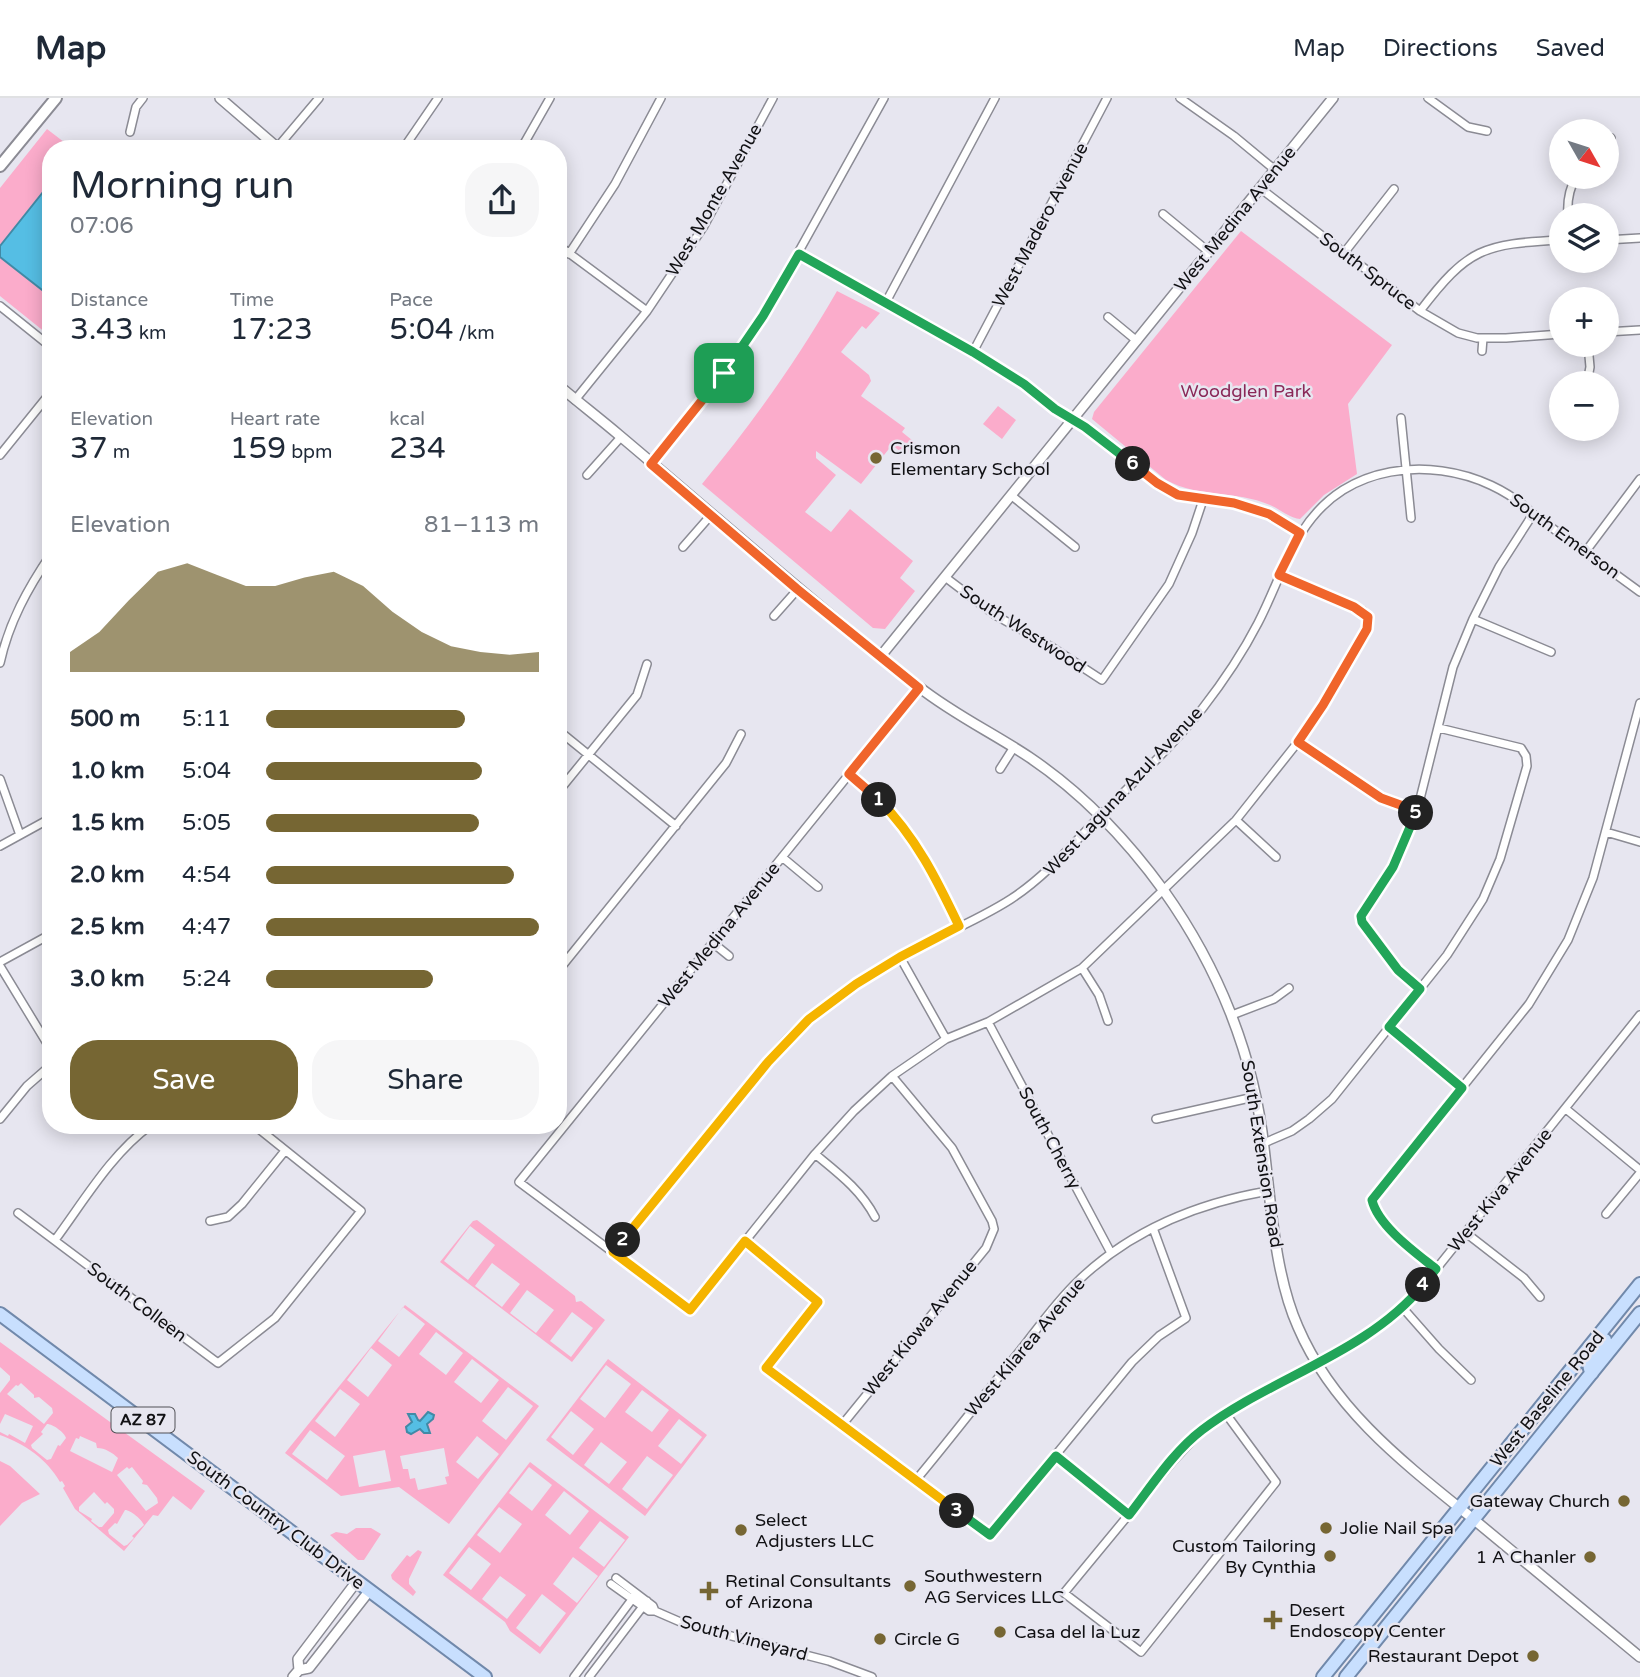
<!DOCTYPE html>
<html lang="en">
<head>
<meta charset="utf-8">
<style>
	body { margin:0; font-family:"Varela Round",sans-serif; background:#f6f6f7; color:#1f2937; height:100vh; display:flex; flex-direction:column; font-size:26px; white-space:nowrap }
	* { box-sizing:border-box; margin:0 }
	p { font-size:23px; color:#747a83 }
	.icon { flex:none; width:38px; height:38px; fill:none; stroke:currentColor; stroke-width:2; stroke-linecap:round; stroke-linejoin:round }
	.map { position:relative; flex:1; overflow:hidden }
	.drawer { position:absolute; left:42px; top:42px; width:525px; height:994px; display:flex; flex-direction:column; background:#fff; border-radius:28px; box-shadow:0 4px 18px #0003 }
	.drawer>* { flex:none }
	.needle { width:46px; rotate:129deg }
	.controls { position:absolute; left:1549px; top:21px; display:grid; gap:14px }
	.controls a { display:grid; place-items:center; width:70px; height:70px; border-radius:50%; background:#fff; box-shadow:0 4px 18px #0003; font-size:35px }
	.pin { position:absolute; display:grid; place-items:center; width:60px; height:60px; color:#fff; margin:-30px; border-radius:14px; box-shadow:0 4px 10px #0006 }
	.km { position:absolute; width:35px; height:35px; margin:-18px; border-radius:50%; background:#222; color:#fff; font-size:19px; line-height:35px; text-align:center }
	.round { display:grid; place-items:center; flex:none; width:74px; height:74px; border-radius:28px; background:#f6f6f7 }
	.overview { display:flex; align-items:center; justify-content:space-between; height:119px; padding:0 28px }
	h1 { font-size:38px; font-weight:600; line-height:52px }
	.stats { display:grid; grid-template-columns:repeat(3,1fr); gap:10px; height:119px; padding:7px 28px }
	.stats div { display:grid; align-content:center }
	.stats b { font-size:30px; font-weight:600 }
	.stats small { font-size:19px; font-weight:400 }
	.stats p { font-size:19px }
	.chart { height:196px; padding:14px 28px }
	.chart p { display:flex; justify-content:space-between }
	.chart svg { width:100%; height:126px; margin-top:7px; fill:#766633; opacity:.7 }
	.cta { display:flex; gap:14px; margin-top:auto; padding:14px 28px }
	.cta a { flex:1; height:80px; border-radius:28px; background:#766633; color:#fff; font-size:28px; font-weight:600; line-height:80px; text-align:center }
	.cta a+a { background:#f6f6f7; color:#1f2937 }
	ul { padding:0 28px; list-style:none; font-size:23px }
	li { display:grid; grid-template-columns:112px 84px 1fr; align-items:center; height:52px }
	li i { height:18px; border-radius:9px; background:#766633 }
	header { display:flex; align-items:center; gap:42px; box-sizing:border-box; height:98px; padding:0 35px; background:#fff; border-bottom:2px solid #e0e1e3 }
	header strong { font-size:33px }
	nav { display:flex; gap:38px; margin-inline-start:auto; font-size:24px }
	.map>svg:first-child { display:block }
</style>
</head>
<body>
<header>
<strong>Map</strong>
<nav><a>Map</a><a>Directions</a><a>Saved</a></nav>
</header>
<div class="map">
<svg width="1640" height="1579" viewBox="0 0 1640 1579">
	<rect width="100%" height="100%" fill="#e7e6f0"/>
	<path fill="#fbaccb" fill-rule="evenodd" d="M 47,31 L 73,51 L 51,51 L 51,239 L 0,198 L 0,90 Z
		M 1241,133 L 1392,247 L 1348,306 L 1357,376 L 1324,397 L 1300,421 C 1289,420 1280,411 1270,407 C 1235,392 1199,400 1166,382 L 1092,321 L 1094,314 Z
		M 837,193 L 880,215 L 866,231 L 862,228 L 841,254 L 869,277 L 871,283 L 861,298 L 905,330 L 902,334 L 923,351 L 918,357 L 911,351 L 906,358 L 892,347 L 861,386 L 816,353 L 816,360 L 836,377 L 805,414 L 831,434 L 850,411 L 913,463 L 900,480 L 915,493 L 885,531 L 873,530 L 702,386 C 754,323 796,264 837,193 Z
		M 998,308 L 1016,322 L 1002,341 L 983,326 Z
		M 477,1122 L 575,1198 L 576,1204 L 581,1203 L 605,1222 L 572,1264 L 440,1164 L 473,1123 ZM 470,1128 L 495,1147 L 468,1182 L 444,1163 ZM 492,1165 L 520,1186 L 502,1209 L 475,1188 ZM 527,1192 L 554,1212 L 536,1235 L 510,1215 ZM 572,1214 L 593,1230 L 571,1259 L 550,1243 Z
		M 405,1207 L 539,1308 L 449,1426 L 399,1389 L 341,1398 L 285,1355 ZM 403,1209 L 425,1226 L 399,1259 L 378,1243 ZM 436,1234 L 463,1255 L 446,1277 L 419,1256 ZM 371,1250 L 392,1267 L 368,1299 L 347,1282 ZM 472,1261 L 499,1282 L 481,1305 L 454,1284 ZM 508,1289 L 533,1308 L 506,1342 L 482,1323 ZM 340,1291 L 360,1306 L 335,1339 L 315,1323 ZM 310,1332 L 345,1358 L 327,1382 L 292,1356 ZM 477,1338 L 499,1356 L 478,1381 L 456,1364 ZM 444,1350 L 449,1378 L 445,1379 L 447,1386 L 418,1392 L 415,1380 L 410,1381 L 408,1371 L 403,1371 L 400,1358 ZM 385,1352 L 391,1383 L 359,1389 L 353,1358 Z
		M 0,1244 L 205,1393 L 191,1412 L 173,1398 L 158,1418 L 153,1417 L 124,1453 L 75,1411 L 63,1390 L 65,1388 L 62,1383 L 60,1384 C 47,1361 25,1346 0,1337 L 0,1334 L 8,1338 L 9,1336 L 25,1345 L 33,1328 L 5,1316 L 0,1326 L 0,1295 L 10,1282 L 10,1278 L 0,1269 ZM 21,1285 L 34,1297 L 34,1300 L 39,1299 L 52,1310 L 53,1315 L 44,1326 L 7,1296 L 16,1287 L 18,1288 ZM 47,1326 C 53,1326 65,1335 66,1340 L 60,1348 L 58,1347 L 51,1361 L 47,1362 L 32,1350 L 31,1347 L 43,1336 L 41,1334 ZM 80,1338 L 96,1345 L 97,1350 C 105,1350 113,1355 118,1360 L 112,1374 L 70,1353 L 76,1340 L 79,1341 ZM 127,1369 L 129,1371 L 132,1369 L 143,1383 L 142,1386 L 147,1387 L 157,1400 L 158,1405 L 146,1413 L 117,1377 ZM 94,1394 L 105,1406 L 107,1404 L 114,1411 L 114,1415 L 102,1429 L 99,1429 L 91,1423 L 92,1421 L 79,1413 L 79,1409 ZM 125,1412 C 131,1412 142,1422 144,1427 L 132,1438 L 134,1440 L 127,1447 L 124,1448 L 109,1436 L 108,1432 L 115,1425 L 117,1426 Z
		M 608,1261 L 707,1337 L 645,1418 L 546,1342 ZM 606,1267 L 631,1286 L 605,1320 L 580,1301 ZM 642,1292 L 669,1312 L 652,1334 L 625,1314 ZM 571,1313 L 594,1331 L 573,1357 L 551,1339 ZM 679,1321 L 702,1339 L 681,1366 L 658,1348 ZM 601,1344 L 627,1364 L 609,1386 L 584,1367 ZM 647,1358 L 673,1377 L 647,1411 L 622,1391 Z
		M 0,1363 L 10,1368 L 40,1396 L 22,1405 L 0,1428 Z
		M 530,1364 L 629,1439 L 540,1556 L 510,1533 L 505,1524 L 443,1477 ZM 529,1369 L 552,1387 L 532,1413 L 509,1395 ZM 564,1393 L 589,1413 L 570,1437 L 545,1417 ZM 499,1409 L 522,1426 L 500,1455 L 477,1437 ZM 600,1423 L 625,1442 L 604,1469 L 579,1450 ZM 469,1449 L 491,1466 L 471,1492 L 449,1475 ZM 573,1459 L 598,1478 L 577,1505 L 553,1486 ZM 500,1478 L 526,1497 L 507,1521 L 482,1501 ZM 542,1496 L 566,1515 L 540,1549 L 516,1530 Z
		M 356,1430 L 371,1430 L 381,1436 L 364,1462 L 358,1462 L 330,1437 L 336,1434 L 347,1436 Z
		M 418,1452 L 422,1454 L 409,1481 L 409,1486 L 416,1494 L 413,1498 L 392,1481 L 391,1477 L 407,1457 L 410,1459 Z"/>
	<path fill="#55bee4" stroke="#418aa6" stroke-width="2" d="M 51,84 L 51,199 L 0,159 L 0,148 Z
		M 428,1314 L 434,1317 L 433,1321 L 427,1326 L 430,1335 L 424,1335 L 420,1331 L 411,1336 L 407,1334 L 406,1329 L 412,1324 L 408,1316 L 415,1316 L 418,1322 L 420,1323 Z"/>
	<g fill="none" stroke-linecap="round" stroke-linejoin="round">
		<g stroke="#8b8b94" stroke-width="10">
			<path id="minor" d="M 1180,0 L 1234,38 L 1275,72
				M 1428,0 L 1468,29 L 1487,33
				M 130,34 L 136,9 L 143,0
				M 1606,44 L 1611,40
				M 276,51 L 319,0
				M 403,51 L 438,0
				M 521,51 L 550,0
				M 1260,90 L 1420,213 L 1458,235 L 1477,240 L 1506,240 L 1561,236
				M 1163,116 L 1209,154
				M 1568,117 C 1567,103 1569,91 1576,79
				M 1606,142 L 1640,140
				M 558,147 L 647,213
				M 1344,155 L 1394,91
				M 569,156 L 615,86 L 661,0
				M 799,156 L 973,254 L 1024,286 L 1055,311 L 1085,329 L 1157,385 L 1178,397 L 1234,405 L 1269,416 L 1300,435
				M 886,204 L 995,0
				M 0,208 L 51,249
				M 1420,213 C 1468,150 1483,146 1561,142
				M 1108,219 L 1137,243
				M 1606,234 L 1640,232
				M 1482,253 L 1483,240
				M 973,254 L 1107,0
				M 1587,285 L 1590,269 L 1588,247
				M 575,302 L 647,213 L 704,128 L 773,0
				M 1401,320 L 1411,420
				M 0,357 L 51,294
				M 651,366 L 690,320 L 763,218 L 884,0
				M 587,377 L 621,339
				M 1012,398 L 1075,449
				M 683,449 L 711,417
				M 1586,453 L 1640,381
				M 945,479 L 995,517 L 1050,548 L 1102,582 L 1169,486 L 1192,435 L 1203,402
				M 774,518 L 798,491
				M 1473,521 L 1551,554
				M 0,565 C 9,524 28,490 51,456
				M 919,590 L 519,1084 L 690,1212 L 815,1056 L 854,1013 L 892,978 L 946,941 L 988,924 L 1082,870 L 1236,722 L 1298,644 L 1323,607 L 1367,531 L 1368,519 L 1363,513 L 1354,509 L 1279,477
				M 558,632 L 676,728
				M 1298,644 L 1381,700 L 1417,713
				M 1000,671 L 1014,649
				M 849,676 C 906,720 929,765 959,828
				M 0,681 L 20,737
				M 558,694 L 637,597 L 647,566
				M 1236,722 L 1276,759
				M 1606,734 L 1640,744
				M 0,748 L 51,720
				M 782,759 L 818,789
				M 713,845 L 729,858
				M 900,859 L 946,941
				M 0,864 L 51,836
				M 0,868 L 51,952
				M 1082,870 L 1099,897 L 1108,923
				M 558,873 L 726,665 L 741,636
				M 1420,891 L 1398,872 L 1362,824 L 1361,818 L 1393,770 L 1417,713 L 1453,569 L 1473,521 L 1499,469 L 1533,416
				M 1232,917 L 1274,901 L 1289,890
				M 988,924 L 1111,1155
				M 1389,929 L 1462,990
				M 1566,1011 L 1640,1072
				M 0,1021 L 27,988 L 51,967
				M 1156,1021 L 1254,999
				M 427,1027 L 431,1030 L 434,1027
				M 1264,1045 L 1292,1033 L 1309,1021 L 1332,1001 L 1447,857 L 1483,801 L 1500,761 L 1527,668 L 1526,658 L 1521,650 L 1439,630
				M 815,1056 C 838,1075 861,1092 875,1119
				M 18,1115 L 218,1265 L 275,1220 L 361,1113 L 254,1027
				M 1606,1116 L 1640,1075
				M 210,1123 L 228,1119 L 242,1106 L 284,1054
				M 1466,1135 L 1524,1180 L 1540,1199
				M 55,1142 C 84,1103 111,1056 151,1027
				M 745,1143 L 818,1204 L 767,1270 L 990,1437 L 1132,1264 L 1159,1238 L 1186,1220 L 1153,1130
				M 613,1154 C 652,1106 692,1058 731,1009 C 756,978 781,943 812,918 C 840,896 871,874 902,857 C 938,838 977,823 1011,801 C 1046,778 1071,748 1100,718 C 1134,683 1171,650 1202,611 C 1223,584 1242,556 1258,525 C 1283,477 1294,423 1343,392 C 1401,356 1485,369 1533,416 L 1640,494
				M 1436,1171 C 1416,1154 1377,1128 1372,1102 L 1529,906 L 1568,842 L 1593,780 L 1640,605
				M 1402,1209 L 1439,1251 L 1471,1282
				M 1226,1316 L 1276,1384 L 1141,1554 L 1064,1495 L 1173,1363 L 1200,1334 L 1226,1316 L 1372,1233 L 1417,1195 L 1640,917
				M 842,1327 L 986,1150 L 994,1131 L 992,1123 L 952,1050 L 892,978
				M 1056,1358 L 1129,1417
				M 916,1382 C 952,1339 987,1293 1023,1249 C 1040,1227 1057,1203 1078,1183 C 1130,1133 1198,1105 1268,1093
				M 616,1480 L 653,1508 L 655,1513
				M 611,1486 L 649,1513 L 655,1513 L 685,1526 L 829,1563 L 872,1579
				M 574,1579 L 636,1496
				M 589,1579 L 647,1503"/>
		</g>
		<g stroke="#8b8b94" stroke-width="12">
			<path id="tertiary" d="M 220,0 L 279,51
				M 558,287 C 578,304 599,320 619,337 C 719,421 816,508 919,589 C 953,616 993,635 1029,659 C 1081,694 1127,742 1164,793 C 1218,869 1254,957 1264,1050 C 1271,1106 1275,1178 1298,1229 C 1333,1311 1405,1366 1472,1420 C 1528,1466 1584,1512 1640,1559
				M 880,559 L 1333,0
				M 299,1572 L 309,1570 L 370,1492
				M 293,1579 L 299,1572 L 298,1561 L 357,1483"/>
		</g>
		<g stroke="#8b8b94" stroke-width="14">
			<path id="secondary" d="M 0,68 L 56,0"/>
		</g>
		<g stroke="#7189ab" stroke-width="16">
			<path id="primary" d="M 0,1216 L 485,1579
				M 1592,1275 C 1584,1263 1597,1252 1605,1242
				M 1323,1579 L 1640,1186
				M 1346,1579 L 1640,1215"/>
		</g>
		<use href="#minor" stroke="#fff" stroke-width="7"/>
		<use href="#tertiary" stroke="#fff" stroke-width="9"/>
		<use href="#secondary" stroke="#fff" stroke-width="10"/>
		<use href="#primary" stroke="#c8dffe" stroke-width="12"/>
	</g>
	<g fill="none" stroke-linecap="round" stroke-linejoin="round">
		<g stroke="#fff" stroke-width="14">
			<path id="split-1" d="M 724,275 L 651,366 L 797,491 L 919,590 L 849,676 L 879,702"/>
		</g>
		<g stroke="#fff" stroke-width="14">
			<path id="split-2" d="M 623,1142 L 768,964 L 809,921 L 856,886 L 900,859 L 959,828 C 937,782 916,739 879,702"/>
		</g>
		<g stroke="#fff" stroke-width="14">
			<path id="split-3" d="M 623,1142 L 613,1154 L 690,1212 L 745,1143 L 818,1204 L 766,1270 L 957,1413"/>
		</g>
		<g stroke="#fff" stroke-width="14">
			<path id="split-4" d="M 957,1413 L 990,1437 L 1056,1358 L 1129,1417 C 1151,1389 1173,1354 1202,1332 C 1270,1280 1368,1255 1423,1187"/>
		</g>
		<g stroke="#fff" stroke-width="14">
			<path id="split-5" d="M 1416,715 L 1393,769 L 1361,818 L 1362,824 L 1398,872 L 1420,891 L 1389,929 L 1462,990 L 1372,1102 C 1378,1128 1416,1155 1436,1171 L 1423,1187"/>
		</g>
		<g stroke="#fff" stroke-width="14">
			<path id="split-6" d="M 1133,366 L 1157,385 L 1178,397 L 1234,405 L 1269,416 L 1300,435 L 1279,477 L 1354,509 L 1368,519 L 1367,531 L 1323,607 L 1298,644 L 1381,700 L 1417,713 L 1416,715"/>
		</g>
		<g stroke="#fff" stroke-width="14">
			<path id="split-7" d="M 724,275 L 763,218 L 799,156 L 973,254 L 1024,286 L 1055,311 L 1085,329 L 1133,366"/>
		</g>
		<use href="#split-1" stroke="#f0652b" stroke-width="9"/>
		<use href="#split-2" stroke="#f5b400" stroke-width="9"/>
		<use href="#split-3" stroke="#f5b400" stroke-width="9"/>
		<use href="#split-4" stroke="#22a559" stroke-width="9"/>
		<use href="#split-5" stroke="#22a559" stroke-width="9"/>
		<use href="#split-6" stroke="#f0652b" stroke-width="9"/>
		<use href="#split-7" stroke="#22a559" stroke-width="9"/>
	</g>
	<g fill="#766633" stroke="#e7e6f0" stroke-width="2.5">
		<circle cx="876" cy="360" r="7"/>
		<circle cx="1624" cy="1403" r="7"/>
		<circle cx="1326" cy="1430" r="7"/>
		<circle cx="741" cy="1432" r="7"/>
		<circle cx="1330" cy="1458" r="7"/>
		<circle cx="1590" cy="1459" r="7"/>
		<circle cx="910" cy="1488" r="7"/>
		<path d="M705.5 1482.5h7v7h7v7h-7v7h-7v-7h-7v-7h7z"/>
		<path d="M1269.5 1511.5h7v7h7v7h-7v7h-7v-7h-7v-7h7z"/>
		<circle cx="1000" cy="1534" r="7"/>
		<circle cx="880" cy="1541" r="7"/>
		<circle cx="1533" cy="1558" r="7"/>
	</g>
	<g text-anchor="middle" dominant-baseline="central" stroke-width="5" stroke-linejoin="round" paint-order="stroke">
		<rect fill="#e7e6f0" stroke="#515156" stroke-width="2" x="111.5" y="1309.5" width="63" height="25" rx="5"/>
		<g font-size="16" font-weight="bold" fill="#111114">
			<text x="143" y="1322">AZ 87</text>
		</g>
		<g font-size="18" fill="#111114" stroke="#e7e6f0">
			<text transform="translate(714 102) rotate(-60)">West Monte Avenue</text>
			<text transform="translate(1235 121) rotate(-51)">West Medina Avenue</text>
			<text transform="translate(1040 127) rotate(-62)">West Madero Avenue</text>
			<text transform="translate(1368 173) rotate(37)">South Spruce</text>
			<text transform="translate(1565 438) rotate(36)">South Emerson</text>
			<text transform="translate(1023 531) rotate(33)">South Westwood</text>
			<text transform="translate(1123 693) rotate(-47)">West Laguna Azul Avenue</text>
			<text transform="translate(719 837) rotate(-51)">West Medina Avenue</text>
			<text transform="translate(1050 1040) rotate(62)">South Cherry</text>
			<text transform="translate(1262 1056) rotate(81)">South Extension Road</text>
			<text transform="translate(1500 1092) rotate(-51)">West Kiva Avenue</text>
			<text transform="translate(137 1204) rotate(37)">South Colleen</text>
			<text transform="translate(920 1230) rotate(-51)">West Kiowa Avenue</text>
			<text transform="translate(1025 1249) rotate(-50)">West Kilarea Avenue</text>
			<text transform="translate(1547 1301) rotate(-51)">West Baseline Road</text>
			<text transform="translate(276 1422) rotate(37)">South Country Club Drive</text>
			<text transform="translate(744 1540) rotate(15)">South Vineyard</text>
		</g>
		<g font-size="18" fill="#8a2858" stroke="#e7e6f0">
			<text x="1246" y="293">Woodglen Park</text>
		</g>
		<g font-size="18" fill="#111114" stroke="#e7e6f0" text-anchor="start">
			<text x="890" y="350">Crismon<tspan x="890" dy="21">Elementary School</tspan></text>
			<text x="1610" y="1403" text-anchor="end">Gateway Church</text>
			<text x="755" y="1422">Select<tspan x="755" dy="21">Adjusters LLC</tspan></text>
			<text x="1340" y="1430">Jolie Nail Spa</text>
			<text x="1316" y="1448" text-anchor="end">Custom Tailoring<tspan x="1316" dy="21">By Cynthia</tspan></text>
			<text x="1576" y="1459" text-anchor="end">1 A Chanler</text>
			<text x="924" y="1478">Southwestern<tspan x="924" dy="21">AG Services LLC</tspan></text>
			<text x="725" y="1483">Retinal Consultants<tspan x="725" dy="21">of Arizona</tspan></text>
			<text x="1289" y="1512">Desert<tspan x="1289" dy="21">Endoscopy Center</tspan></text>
			<text x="1014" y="1534">Casa del la Luz</text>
			<text x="894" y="1541">Circle G</text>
			<text x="1519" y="1558" text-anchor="end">Restaurant Depot</text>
		</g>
	</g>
</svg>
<div class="controls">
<a><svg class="needle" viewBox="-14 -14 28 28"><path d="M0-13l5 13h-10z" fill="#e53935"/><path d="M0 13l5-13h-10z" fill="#747a83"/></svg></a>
<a><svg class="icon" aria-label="layers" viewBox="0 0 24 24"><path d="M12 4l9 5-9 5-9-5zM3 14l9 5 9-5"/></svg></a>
<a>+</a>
<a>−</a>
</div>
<div class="pin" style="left:724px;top:275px;background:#1e9e55"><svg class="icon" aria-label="arrive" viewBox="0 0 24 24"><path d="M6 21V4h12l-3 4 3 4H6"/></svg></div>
<b class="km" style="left:879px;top:702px">1</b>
<b class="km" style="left:623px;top:1142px">2</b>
<b class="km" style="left:957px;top:1413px">3</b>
<b class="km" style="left:1423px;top:1187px">4</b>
<b class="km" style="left:1416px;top:715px">5</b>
<b class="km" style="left:1133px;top:366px">6</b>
<section class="drawer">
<div class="overview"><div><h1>Morning run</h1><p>07:06</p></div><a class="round"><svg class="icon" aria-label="share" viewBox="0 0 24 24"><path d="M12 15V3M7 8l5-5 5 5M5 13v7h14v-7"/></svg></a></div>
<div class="stats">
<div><p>Distance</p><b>3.43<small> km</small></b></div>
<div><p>Time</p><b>17:23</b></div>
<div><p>Pace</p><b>5:04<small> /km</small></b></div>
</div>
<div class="stats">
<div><p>Elevation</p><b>37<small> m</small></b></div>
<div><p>Heart rate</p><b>159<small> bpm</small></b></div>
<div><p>kcal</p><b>234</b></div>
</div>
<div class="chart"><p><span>Elevation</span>81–113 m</p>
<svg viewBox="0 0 160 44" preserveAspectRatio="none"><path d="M0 44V37L10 30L20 19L30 9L40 6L50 10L60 14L70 14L80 11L90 9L100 14L110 23L120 30L130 35L140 37L150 38L160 37V44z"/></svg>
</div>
<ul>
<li><b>500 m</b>5:11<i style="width:73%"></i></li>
<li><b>1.0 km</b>5:04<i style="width:79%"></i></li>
<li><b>1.5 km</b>5:05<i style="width:78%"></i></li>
<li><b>2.0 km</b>4:54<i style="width:91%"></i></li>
<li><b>2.5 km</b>4:47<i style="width:100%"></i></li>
<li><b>3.0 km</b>5:24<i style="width:61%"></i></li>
</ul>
<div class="cta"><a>Save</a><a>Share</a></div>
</section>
</div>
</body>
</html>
